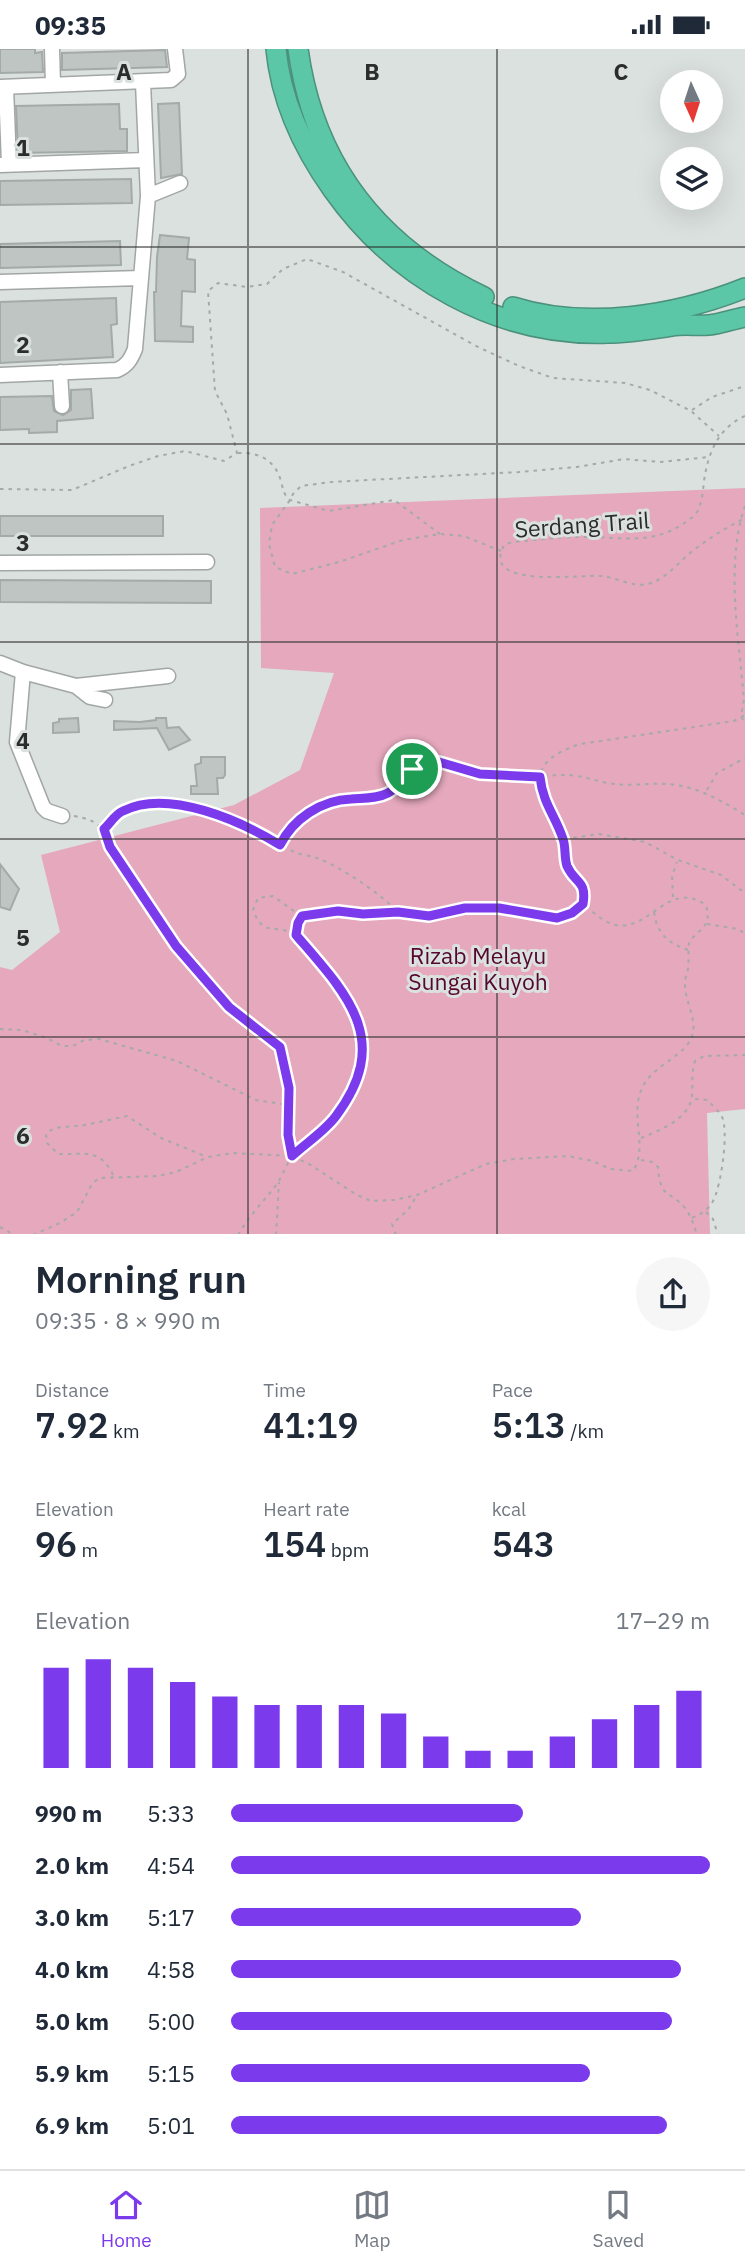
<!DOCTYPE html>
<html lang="en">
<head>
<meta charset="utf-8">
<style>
	body { margin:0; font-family:"IBM Plex Sans",sans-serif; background:#f6f6f7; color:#1f2937; height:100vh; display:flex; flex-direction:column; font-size:26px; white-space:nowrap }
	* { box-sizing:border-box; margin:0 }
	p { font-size:23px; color:#747a83 }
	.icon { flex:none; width:38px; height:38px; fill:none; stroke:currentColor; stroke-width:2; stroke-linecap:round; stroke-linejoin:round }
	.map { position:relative; height:1185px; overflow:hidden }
	.drawer { display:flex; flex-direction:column; background:#fff; flex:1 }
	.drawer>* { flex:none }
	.needle { width:46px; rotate:177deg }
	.fabs { position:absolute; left:660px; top:21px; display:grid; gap:14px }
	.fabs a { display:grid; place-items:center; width:63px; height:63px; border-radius:50%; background:#fff; box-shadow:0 7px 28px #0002; font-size:35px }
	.pin { position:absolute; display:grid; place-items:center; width:60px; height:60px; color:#fff; margin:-30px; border:4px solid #fff; border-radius:50%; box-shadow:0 2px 7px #0007 }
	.round { display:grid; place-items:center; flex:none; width:74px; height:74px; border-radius:37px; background:#f6f6f7 }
	.summary { display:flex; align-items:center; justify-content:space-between; height:119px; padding:0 35px }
	h1 { font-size:38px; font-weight:600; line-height:52px }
	.metrics { display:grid; grid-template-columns:repeat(3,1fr); gap:10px; height:119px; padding:7px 35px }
	.metrics div { display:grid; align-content:center }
	.metrics b { font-size:35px; font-weight:600 }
	.metrics small { font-size:19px; font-weight:400 }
	.metrics p { font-size:19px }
	.chart { height:196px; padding:14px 35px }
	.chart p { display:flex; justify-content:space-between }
	.chart svg { width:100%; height:126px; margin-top:7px; stroke:#7c3aed; stroke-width:6 }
	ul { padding:0 35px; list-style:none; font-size:23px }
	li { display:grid; grid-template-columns:112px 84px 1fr; align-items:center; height:52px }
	li i { height:18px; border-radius:9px; background:#7c3aed }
	.status { display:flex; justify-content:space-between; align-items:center; height:49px; padding:0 35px; background:#fff; direction:ltr }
	.status svg { height:19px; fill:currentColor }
	.dock { display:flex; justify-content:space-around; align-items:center; height:98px; border-top:2px solid #e0e1e3; background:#fff; font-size:19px; color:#747a83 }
	.dock a { display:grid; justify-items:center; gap:4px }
	.dock .selected { color:#7c3aed }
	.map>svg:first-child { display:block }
</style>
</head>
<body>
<div class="status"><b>09:35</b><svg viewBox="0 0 49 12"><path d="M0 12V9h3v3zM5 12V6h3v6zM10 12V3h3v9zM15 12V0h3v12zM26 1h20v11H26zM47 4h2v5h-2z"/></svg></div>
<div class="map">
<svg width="745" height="1186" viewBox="0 0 745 1186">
	<rect width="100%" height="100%" fill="#dbe1df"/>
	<path fill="#e5a8bd" d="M 745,439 L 745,1060 L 707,1064 L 710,1185 L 0,1185 L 0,918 L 12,921 L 60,883 L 41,806 L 234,756 L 300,721 L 334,624 L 261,619 L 260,459 Z"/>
	<path fill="#bfc5c2" stroke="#a4aaa8" stroke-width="2" d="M 0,0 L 35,0 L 35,4 L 42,3 L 43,23 L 0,24 Z
		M 165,1 L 167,18 L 62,21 L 62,4 Z
		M 179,54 L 182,125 L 161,129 L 158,55 Z
		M 119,55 L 120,80 L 127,80 L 127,102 L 18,104 L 16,57 Z
		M 131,130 L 132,154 L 0,156 L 0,132 Z
		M 160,186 L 189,189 L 187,210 L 195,211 L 195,243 L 182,242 L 181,277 L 193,278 L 193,293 L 155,292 L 154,243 L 156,243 L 157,208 Z
		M 120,192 L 121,216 L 0,219 L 0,195 Z
		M 116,249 L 117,275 L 111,276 L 113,308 L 0,314 L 0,253 Z
		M 91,340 L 93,369 L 57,372 L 57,383 L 29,384 L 29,380 L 0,381 L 0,348 L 52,347 L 54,362 L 63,366 L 71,361 L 71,341 Z
		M 0,467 L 163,467 L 163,487 L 0,487 Z
		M 0,531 L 211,532 L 211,554 L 0,553 Z
		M 78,669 L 79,683 L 53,684 L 53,674 L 59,673 L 59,670 Z
		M 156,669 L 166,669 L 167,679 L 179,678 L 190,691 L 169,701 L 157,679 L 114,681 L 114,672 L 140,673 L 156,671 Z
		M 201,708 L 225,708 L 225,726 L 223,729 L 217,729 L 218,745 L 191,745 L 191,737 L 197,737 L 195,716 L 201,714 Z
		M 0,815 L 19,840 L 10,861 L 0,858 Z"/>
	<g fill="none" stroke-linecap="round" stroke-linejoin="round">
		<g stroke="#a2a7a5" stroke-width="17">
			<path id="minor" d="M 52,0 L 53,36
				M 0,38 L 171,31 L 178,25 L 175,0
				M 6,38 L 9,115
				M 0,116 L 146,111
				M 148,147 L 180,134
				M 0,233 L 141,229
				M 60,323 L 62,357
				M 0,326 L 117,321 C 127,317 131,310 135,300 L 148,147 L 143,34
				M 0,514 L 207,513
				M 0,614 L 23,623 L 76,637 L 90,648 L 105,651
				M 23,623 L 17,693 L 43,758 L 47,762 L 62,767
				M 76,637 L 168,627"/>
		</g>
		<g stroke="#4b917b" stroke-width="22">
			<path id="highway" d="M 276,0 C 281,52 303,99 333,141 C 396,230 498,288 608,284 C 630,284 651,280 672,277 C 684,275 696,277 709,276 C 721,275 733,270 745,268
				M 298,0 C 314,117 379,198 484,248
				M 513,258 C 586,281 675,267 745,239"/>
		</g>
		<path stroke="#a5aaa8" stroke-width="2" stroke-dasharray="3.5 5" stroke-linecap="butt" d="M 692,361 L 712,348 L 745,337
			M 745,367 C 718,379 708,404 704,432 C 703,441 702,455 697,463 C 690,472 676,480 665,484 C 639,494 607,487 579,488 C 558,488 536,491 514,493 L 505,495 C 477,541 583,525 601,527 C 616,528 633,539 648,535 C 667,530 680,511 695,500 C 711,488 727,478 745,469
			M 238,404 C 259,403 275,411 281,432 C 283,440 284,447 290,451 L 329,462 L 394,451 L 440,485
			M 0,440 L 72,441 L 129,417 L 158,407 L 185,402 L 224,412 L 237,404 L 227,365 L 215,342 L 208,242 L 218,234 L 247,238 L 267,235 L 283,220 L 307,210 L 343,223 L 476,297 L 519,317 L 553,329 L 625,334 L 650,341 L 691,362 L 719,387
			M 745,457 C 725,514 739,591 744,651 L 741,667 L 745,674
			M 501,502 L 464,487 L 440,485 L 403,491 L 339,513 L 292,525 L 275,518 L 269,495 L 272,476 L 290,451 L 293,445 L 301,437 L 331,433 L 519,423 L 577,418 L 624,410 L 660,413 L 709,408
			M 707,741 L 717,724 L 745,709
			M 74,767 C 97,771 103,777 110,798 L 176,897 L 229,958 L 280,998 L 289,1039 L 288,1086 L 292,1106
			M 105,779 C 116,771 119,761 134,757 C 173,746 224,764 259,783 C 272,789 283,798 297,804 C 303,806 311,807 317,809 C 341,818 381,845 398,863
			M 565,790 L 599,785 L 645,793 L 678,811 L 721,826 L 745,844
			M 280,796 C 293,771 319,753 348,749 C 360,748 372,750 385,746 C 402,739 407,716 425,712 C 438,708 466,723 481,725 C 510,730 538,726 566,726 C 582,726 598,733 614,735 C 631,737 649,734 667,735 C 697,737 720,751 745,766
			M 673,848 L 672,827 L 677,813
			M 654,863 C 657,885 668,894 688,901
			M 707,875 L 738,880 L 745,885
			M 296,886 L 298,874 L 302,867 L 338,862 L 363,865 L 398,863 L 429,867 L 465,859 L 499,859 L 557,869 L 572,864 L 583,855 C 587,831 575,835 567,817 C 564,808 566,798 563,790 C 549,746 512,718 580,695 L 734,672 L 745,666
			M 0,980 L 22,981 L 47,989 L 62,997 L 73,997 L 84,991 L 99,990 L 177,1012 L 256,1051 L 288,1056
			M 641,1089 C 659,1082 691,1069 692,1046 C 693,1034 691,1025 695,1012 L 704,1007 L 745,1006
			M 641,1111 L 652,1113 L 658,1118 C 661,1152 668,1139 685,1159 C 691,1167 694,1176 697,1186
			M 113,1126 C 100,1098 82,1106 58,1105 L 47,1094 L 46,1085 L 54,1079 L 85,1076 L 127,1067 L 161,1089 L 207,1108
			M 706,1163 L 713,1170 L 718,1186
			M 692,1169 C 701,1165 708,1161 713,1152 C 721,1138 729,1082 722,1068 C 719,1062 712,1056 707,1051 L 694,1050
			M 0,1178 L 14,1186
			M 33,1186 L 60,1174 L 77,1163 L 92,1135 L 99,1129 L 158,1127 L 176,1123 L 208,1108 L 233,1104 L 292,1107 L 309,1115 L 357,1146 L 371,1152 L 394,1151 L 417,1146 L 486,1115 L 514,1110 L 568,1107 L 593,1112 L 610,1120 L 633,1122 C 649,1097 629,1068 642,1039 C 653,1015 688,1007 693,984 C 696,969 685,951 685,936 C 684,931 687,926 688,920 C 689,911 688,902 689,893 C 701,878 712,878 706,856 C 668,830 651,882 616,876 C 604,874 592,862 583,855
			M 238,1186 C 249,1167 264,1152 277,1135 C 283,1126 286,1115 293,1107 C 304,1093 321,1083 333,1071 C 375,1028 368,969 330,926 C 320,914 308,895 295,886 C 276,873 264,890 253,861 L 258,849 L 273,847 L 301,867
			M 276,1186 L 279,1133
			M 396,1186 L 392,1175 L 408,1161 L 416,1148"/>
		<use href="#minor" stroke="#fff" stroke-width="14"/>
		<use href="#highway" stroke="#5cc7a6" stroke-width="19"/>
	</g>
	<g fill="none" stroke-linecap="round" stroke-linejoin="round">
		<g stroke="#fff" stroke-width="14">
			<path id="route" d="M 425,712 L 439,713 L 480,725 L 540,728 C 543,755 555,766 563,790 C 566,798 564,808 567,817 C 575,835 587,831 583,855 L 572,864 L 557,869 L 499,859 L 465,859 L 429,867 L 398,863 L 363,865 L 338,862 L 302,867 L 298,874 L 296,886 C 347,945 393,991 336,1067 C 325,1082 306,1094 292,1107 L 288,1086 L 289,1039 L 280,998 L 229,958 L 176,897 L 110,798 L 104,780 C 111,774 114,766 123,762 C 168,739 241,772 280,796 C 293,770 321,751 351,750 C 363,749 377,750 388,744 C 404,735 409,722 425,712 Z"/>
		</g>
		<use href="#route" stroke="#7c3aed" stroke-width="9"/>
	</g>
	<path fill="none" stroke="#2b2d2c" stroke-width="2" stroke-opacity="0.55" d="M 248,0 L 248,1186M 497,0 L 497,1186M 0,198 L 745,198M 0,395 L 745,395M 0,593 L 745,593M 0,790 L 745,790M 0,988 L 745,988"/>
	<g text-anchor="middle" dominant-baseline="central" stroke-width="6" stroke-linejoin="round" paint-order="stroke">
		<g font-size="23" fill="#2b2d2c" stroke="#dbe1df">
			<text transform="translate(582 475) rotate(-4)">Serdang Trail</text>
		</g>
		<g font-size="23" fill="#56072f" stroke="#dbe1df">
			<text x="478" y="906">Rizab Melayu<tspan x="478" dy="26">Sungai Kuyoh</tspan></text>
		</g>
	</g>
	<g font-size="23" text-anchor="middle" font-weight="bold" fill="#2b2d2c" stroke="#dbe1df" stroke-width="6" stroke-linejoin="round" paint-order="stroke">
		<text x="124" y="31">A</text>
		<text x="372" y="31">B</text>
		<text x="621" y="31">C</text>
		<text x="23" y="107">1</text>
		<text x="23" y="304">2</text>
		<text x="23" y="502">3</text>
		<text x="23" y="700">4</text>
		<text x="23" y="897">5</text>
		<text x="23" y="1095">6</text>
	</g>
</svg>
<div class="fabs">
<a><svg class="needle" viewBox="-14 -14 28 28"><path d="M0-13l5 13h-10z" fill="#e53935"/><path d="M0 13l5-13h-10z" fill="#747a83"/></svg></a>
<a><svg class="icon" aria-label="layers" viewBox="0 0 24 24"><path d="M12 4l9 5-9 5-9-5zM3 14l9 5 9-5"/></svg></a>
</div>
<div class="pin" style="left:412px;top:720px;background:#1e9e55"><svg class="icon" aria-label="arrive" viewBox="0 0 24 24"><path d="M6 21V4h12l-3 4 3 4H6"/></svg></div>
</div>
<section class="drawer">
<div class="summary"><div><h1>Morning run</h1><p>09:35 · 8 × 990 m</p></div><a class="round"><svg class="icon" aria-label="share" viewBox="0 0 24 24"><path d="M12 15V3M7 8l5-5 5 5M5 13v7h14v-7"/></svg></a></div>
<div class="metrics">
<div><p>Distance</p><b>7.92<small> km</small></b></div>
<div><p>Time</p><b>41:19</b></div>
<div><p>Pace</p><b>5:13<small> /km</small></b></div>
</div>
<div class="metrics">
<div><p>Elevation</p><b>96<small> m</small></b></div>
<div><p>Heart rate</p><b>154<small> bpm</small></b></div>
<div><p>kcal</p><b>543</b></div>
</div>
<div class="chart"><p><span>Elevation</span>17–29 m</p>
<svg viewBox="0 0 160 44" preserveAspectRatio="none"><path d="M5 44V9M15 44V6M25 44V9M35 44V14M45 44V19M55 44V22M65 44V22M75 44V22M85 44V25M95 44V33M105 44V38M115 44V38M125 44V33M135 44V27M145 44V22M155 44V17"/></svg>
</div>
<ul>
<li><b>990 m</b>5:33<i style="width:61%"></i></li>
<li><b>2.0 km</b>4:54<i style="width:100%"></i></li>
<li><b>3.0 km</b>5:17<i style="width:73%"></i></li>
<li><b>4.0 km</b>4:58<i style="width:94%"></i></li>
<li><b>5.0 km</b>5:00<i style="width:92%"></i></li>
<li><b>5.9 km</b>5:15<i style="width:75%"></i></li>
<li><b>6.9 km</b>5:01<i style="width:91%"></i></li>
</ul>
</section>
<nav class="dock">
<a class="selected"><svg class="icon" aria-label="home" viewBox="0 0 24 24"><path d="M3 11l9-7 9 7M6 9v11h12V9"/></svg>Home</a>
<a><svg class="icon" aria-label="map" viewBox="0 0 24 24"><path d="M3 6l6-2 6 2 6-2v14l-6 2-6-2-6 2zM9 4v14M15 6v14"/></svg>Map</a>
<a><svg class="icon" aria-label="saved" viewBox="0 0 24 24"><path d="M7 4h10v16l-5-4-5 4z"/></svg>Saved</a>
</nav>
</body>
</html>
